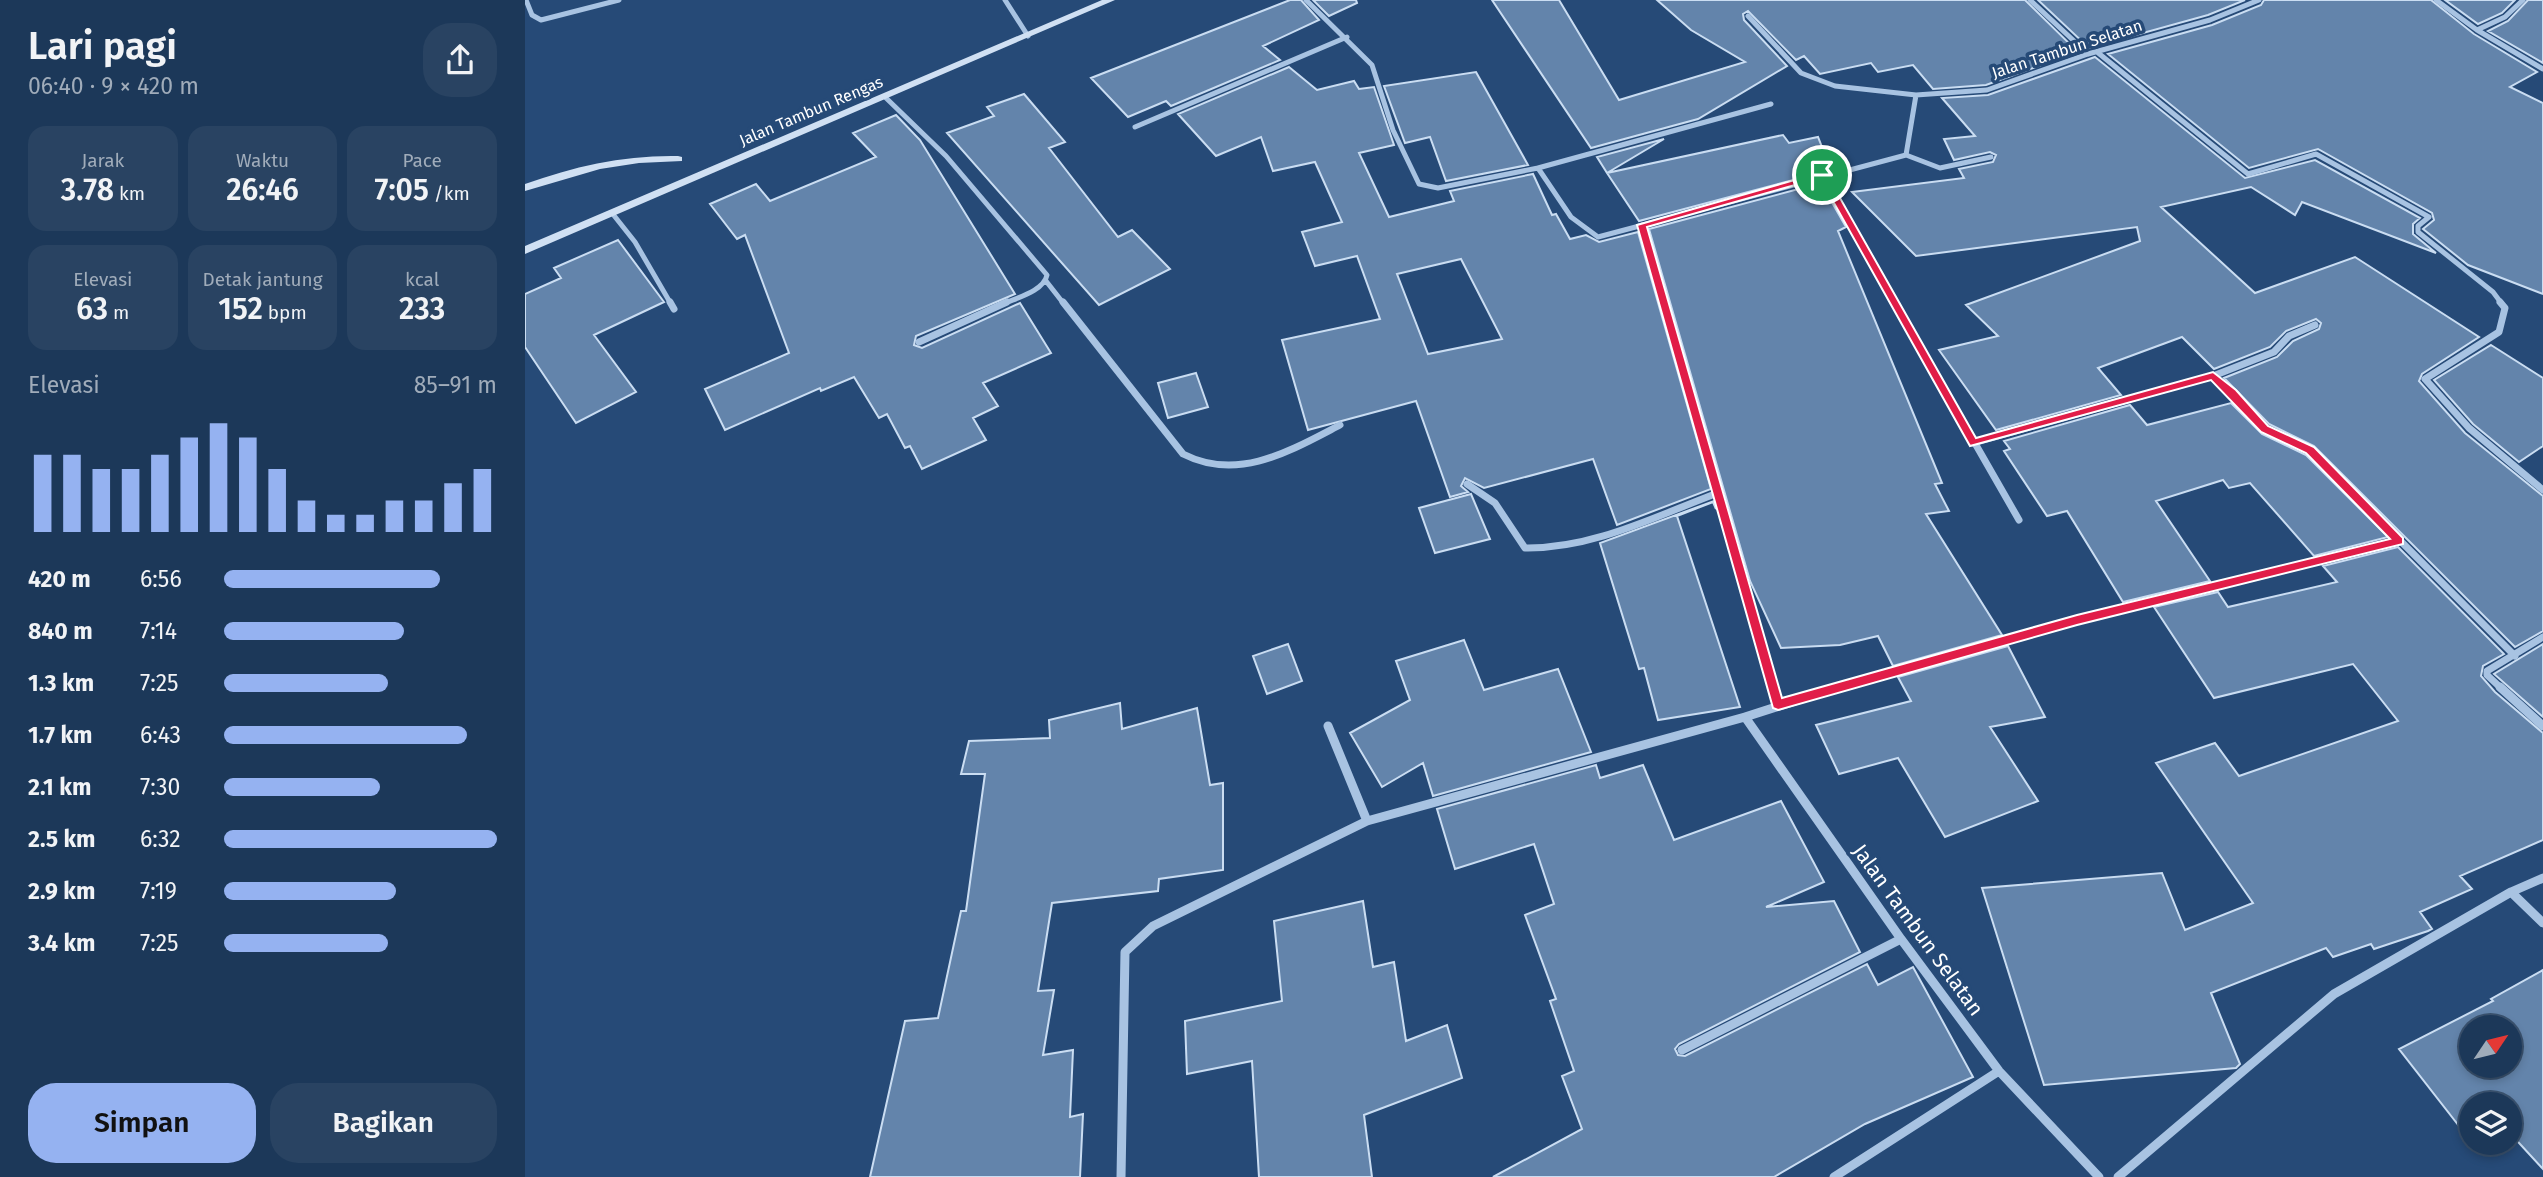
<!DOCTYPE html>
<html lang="id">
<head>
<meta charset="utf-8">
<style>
	body { margin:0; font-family:"Fira Sans",sans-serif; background:#294362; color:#f1f3f6; height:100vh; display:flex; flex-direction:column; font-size:26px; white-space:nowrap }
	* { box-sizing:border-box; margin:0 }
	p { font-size:23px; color:#a0acba }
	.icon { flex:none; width:38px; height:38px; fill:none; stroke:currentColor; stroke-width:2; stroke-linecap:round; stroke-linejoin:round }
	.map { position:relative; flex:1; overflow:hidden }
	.drawer { display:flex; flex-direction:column; background:#1c3859; width:525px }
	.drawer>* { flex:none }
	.needle { width:46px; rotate:55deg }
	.tools { position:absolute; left:1934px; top:1015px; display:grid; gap:14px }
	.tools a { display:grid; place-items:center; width:63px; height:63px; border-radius:50%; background:#1c3859; box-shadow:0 4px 10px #0003,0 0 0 2px #3a526f; font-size:35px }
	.pin { position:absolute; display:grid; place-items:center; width:60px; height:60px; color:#fff; margin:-30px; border:4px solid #fff; border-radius:50%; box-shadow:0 2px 7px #0007 }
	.round { display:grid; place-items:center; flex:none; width:74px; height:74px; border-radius:28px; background:#294362 }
	.summary { display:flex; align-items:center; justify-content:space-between; height:119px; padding:0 28px }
	h1 { font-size:38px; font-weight:600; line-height:52px }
	.figures { display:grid; grid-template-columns:repeat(3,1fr); gap:10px; height:119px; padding:7px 28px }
	.figures div { display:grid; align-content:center; border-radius:18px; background:#294362; text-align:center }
	.figures b { font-size:30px; font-weight:600 }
	.figures small { font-size:19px; font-weight:400 }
	.figures p { font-size:19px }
	.chart { height:196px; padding:14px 28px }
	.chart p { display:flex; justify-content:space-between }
	.chart svg { width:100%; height:126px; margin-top:7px; stroke:#95b2f1; stroke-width:6 }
	.primary-button { display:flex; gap:14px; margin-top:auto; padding:14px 28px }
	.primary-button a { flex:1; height:80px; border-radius:28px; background:#95b2f1; color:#111; font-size:28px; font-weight:600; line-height:80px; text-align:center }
	.primary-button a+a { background:#294362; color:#f1f3f6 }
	ul { padding:0 28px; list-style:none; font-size:23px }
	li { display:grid; grid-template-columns:112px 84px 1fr; align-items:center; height:52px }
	li i { height:18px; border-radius:9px; background:#95b2f1 }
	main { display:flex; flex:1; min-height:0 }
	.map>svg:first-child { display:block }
</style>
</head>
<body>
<main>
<section class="drawer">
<div class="summary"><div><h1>Lari pagi</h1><p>06:40 · 9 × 420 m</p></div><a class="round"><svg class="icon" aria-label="share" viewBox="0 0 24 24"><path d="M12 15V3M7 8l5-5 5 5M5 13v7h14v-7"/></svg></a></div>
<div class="figures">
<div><p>Jarak</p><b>3.78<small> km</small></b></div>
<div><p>Waktu</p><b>26:46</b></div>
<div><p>Pace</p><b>7:05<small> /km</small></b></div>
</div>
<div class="figures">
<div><p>Elevasi</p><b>63<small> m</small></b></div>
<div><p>Detak jantung</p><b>152<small> bpm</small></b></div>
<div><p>kcal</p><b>233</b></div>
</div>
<div class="chart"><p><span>Elevasi</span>85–91 m</p>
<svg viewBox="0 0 160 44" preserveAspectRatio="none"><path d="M5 44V17M15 44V17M25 44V22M35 44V22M45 44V17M55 44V11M65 44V6M75 44V11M85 44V22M95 44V33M105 44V38M115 44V38M125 44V33M135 44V33M145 44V27M155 44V22"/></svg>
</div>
<ul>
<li><b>420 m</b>6:56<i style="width:79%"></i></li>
<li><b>840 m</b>7:14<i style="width:66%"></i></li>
<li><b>1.3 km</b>7:25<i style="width:60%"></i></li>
<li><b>1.7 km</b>6:43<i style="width:89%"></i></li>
<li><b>2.1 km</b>7:30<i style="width:57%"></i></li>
<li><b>2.5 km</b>6:32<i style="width:100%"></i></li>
<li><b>2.9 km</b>7:19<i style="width:63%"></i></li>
<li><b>3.4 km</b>7:25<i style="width:60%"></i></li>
</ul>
<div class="primary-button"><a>Simpan</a><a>Bagikan</a></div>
</section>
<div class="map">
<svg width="2018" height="1177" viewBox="0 0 2018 1177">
	<rect width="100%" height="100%" fill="#264a77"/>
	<path fill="#6384ab" stroke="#caddf2" stroke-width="2" fill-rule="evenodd" d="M 765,0 L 776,0 L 794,20 L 738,46 L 755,60 L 646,106 L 641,101 L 603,117 L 566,78 Z
		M 788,0 L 831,0 L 832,3 L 804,16 Z
		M 967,0 L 1034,0 L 1094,100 L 1220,62 L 1166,30 L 1132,0 L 1500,0 L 1553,52 L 1461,85 L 1408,89 L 1388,65 L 1353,72 L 1346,63 L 1295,74 L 1279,56 L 1271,60 L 1223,11 L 1218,14 L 1219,20 L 1262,66 L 1173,119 L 1066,148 Z
		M 1513,0 L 1720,0 L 1683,15 L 1564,48 Z
		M 1739,0 L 1906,0 L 1949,34 L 2012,72 L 1985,87 L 2018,103 L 2018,294 L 1943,265 L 1898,229 L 1909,220 L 1907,213 L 1793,149 L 1724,168 L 1583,54 L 1687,25 L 1736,5 Z
		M 1920,0 L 1990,0 L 1977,13 L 1953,24 Z
		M 2003,0 L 2018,0 L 2018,63 L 1963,31 L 1983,21 Z
		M 1570,57 L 1720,178 L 1790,160 L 1895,218 L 1888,224 L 1888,234 L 1911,253 L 1777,202 L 1770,215 L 1726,187 L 1636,207 L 1730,293 L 1830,257 L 1954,337 L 1897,374 L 1894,381 L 1940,433 L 2018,496 L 2018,631 L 1990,647 L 1789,446 L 1744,424 L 1699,378 L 1752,357 L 1768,341 L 1794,329 L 1796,323 L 1791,319 L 1761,331 L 1745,347 L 1689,369 L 1657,337 L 1573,368 L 1596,395 L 1471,430 L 1414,350 L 1473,336 L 1441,305 L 1615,241 L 1612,227 L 1391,256 L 1327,192 L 1439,178 L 1434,169 L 1468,162 L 1471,155 L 1465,152 L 1429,160 L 1419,139 L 1450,136 L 1417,98 L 1463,95 Z
		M 764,67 L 792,90 L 829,81 L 834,89 L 849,87 L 869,145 L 834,153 L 864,217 L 929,201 L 925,191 L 1008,174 L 1027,215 L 1031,214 L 1045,239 L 1061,235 L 1074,242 L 1113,232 L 1186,489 L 1092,525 L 1068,459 L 959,488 L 940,478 L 936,486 L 943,492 L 925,497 L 891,401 L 783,430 L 757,340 L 855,319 L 832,256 L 790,266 L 777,232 L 817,222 L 790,162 L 748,171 L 736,137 L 691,156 L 653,114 ZM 936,259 L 977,339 L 903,354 L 872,274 Z
		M 951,72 L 1003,165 L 921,181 L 905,137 L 880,143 L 859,86 Z
		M 499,94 L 540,142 L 524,148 L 593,237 L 607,230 L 645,269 L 574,305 L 422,133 L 469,116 L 462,107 Z
		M 371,115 L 395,140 L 490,294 L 391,336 L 389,345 L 397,348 L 495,303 L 526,353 L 458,383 L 473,406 L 448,418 L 461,440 L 397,469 L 385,446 L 380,448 L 362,414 L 354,418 L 329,377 L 296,391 L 295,388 L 200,430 L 180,389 L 264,353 L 220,235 L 212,239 L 185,204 L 231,184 L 245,201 L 351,157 L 328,133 Z
		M 1258,135 L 1264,143 L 1293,137 L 1306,170 L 1114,221 L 1082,173 Z
		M 1139,139 L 1082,173 L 1072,157 Z
		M 1296,183 L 1321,227 L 1313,231 L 1417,483 L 1410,484 L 1424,511 L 1401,514 L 1477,635 L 1368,666 L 1353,636 L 1315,645 L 1256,648 L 1225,581 L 1124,229 Z
		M 93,240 L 139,302 L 69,335 L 111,392 L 51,423 L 0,347 L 0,294 L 36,278 L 29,268 Z
		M 1966,345 L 2018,378 L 2018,446 L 1994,462 L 1948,424 L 1909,380 Z
		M 671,373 L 683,407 L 643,418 L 633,383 Z
		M 1706,403 L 1737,434 L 1781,455 L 1863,537 L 1789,556 L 1725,483 L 1704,488 L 1698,480 L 1631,501 L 1685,581 L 1598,602 L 1542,511 L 1522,516 L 1479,451 L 1485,449 L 1479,441 L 1605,405 L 1622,425 Z
		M 946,494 L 965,539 L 910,553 L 894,508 Z
		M 1189,501 L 1191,509 L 1188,502 L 1152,516 L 1215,707 L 1133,720 L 1119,668 L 1114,669 L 1075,543 Z
		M 1873,547 L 1979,654 L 1958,666 L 1956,676 L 1970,692 L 2018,733 L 2018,840 L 1935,876 L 1947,889 L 1895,912 L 1907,929 L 1903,931 L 1849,949 L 1846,944 L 1808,957 L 1801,948 L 1686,993 L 1715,1064 L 1711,1068 L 1519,1085 L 1457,888 L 1637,873 L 1660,930 L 1728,903 L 1631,763 L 1690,743 L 1714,776 L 1873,721 L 1828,664 L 1689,698 L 1629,607 L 1693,592 L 1703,607 L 1812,582 L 1798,566 Z
		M 939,640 L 959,690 L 1033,669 L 1066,752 L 908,796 L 898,763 L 857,787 L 825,733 L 885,700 L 871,661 Z
		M 763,644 L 777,681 L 742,694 L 728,656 Z
		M 2018,644 L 2018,717 L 1969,674 Z
		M 1483,646 L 1520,717 L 1465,727 L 1513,801 L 1420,837 L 1373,758 L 1314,774 L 1291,725 L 1386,701 L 1373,677 Z
		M 595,703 L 597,729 L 672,708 L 685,785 L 698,783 L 698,870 L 634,879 L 633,891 L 527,903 L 513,991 L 529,990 L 518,1055 L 548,1050 L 545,1117 L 558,1114 L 555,1177 L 345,1177 L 380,1021 L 413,1018 L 436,911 L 441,911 L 460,774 L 436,774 L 444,741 L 525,738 L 524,720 Z
		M 1071,765 L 1075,778 L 1118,765 L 1149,840 L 1256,801 L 1299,882 L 1241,907 L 1309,901 L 1335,952 L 1154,1044 L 1150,1049 L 1153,1055 L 1160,1056 L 1342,964 L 1353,985 L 1388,967 L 1448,1077 L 1340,1124 L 1249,1177 L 968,1177 L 1057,1129 L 1037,1076 L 1049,1071 L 1025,1001 L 1031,999 L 1000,915 L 1029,904 L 1009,844 L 930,869 L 912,809 Z
		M 838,901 L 848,967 L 869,962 L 881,1041 L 922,1025 L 937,1078 L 839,1115 L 847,1177 L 734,1177 L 727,1061 L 662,1074 L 660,1021 L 757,1001 L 749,921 Z
		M 2018,970 L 2018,1169 L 1984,1132 L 1984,1104 L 1946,1104 L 1946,1132 L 1941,1135 L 1874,1049 L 1968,1001 L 1966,999 ZM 1946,1027 L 1984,1027 L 1984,1066 L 1946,1066 Z"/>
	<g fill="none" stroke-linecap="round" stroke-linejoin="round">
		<path stroke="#a8c3e2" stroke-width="5" d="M 1,0 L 7,15 L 16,20 L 94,0
			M 480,0 L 503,36
			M 781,0 L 847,65 L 868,130 L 894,184 L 913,188 L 1013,168 L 1046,217 L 1073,237 L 1381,155 L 1391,95 L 1462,90 L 1563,54 L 1685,20 L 1734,0
			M 1505,0 L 1563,54
			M 1911,0 L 1952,30 L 2018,69
			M 1223,16 L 1276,73 L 1310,86 L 1391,95
			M 1952,30 L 1980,17 L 1998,0
			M 1572,52 L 1723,174 L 1791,154 L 1904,217 L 1893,226 L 1893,232 L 1968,292 L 1977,304
			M 360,97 L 421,156 L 522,275 C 519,291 491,298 478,304
			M 610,127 L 822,37
			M 1381,155 L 1415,168 L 1466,157
			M 1013,168 L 1246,104
			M 1297,175 L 1370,304
			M 87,213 L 110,242 L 146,304
			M 1117,225 L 1139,304
			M 521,281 L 539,304"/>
		<path stroke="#a8c3e2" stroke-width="7" d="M 145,302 L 149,309
			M 538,302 L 658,454 C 713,482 765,451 815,425
			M 1139,302 L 1249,689
			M 1369,302 L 1494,520
			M 1975,302 L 1980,308 L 1974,332 L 1900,379 L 1944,428 L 2018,490
			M 394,342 L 482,302
			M 1688,376 L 1740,429 L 1785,450 L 1990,656
			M 1448,443 L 1688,376 L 1749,352 L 1764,336 L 1790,325
			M 942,484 L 970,503 L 1000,548 C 1067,549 1129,517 1190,494
			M 1308,689 L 1552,620 L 1874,541
			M 1977,689 L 1962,675 L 1962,671 L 2018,637"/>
		<path stroke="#a8c3e2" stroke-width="9" d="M 1248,687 L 1253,704
			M 1975,687 L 2018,726
			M 1220,717 L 1376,939 L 1474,1071 L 1574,1177
			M 803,726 L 842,821
			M 1986,892 L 2018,923
			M 1157,1050 L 1376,939
			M 596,1177 L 600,952 L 628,926 L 842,821 L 1220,717 L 1314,687
			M 1309,1177 L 1474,1071
			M 1593,1177 L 1809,994 L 1986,892 L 2018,878"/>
		<path fill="#d0e0f3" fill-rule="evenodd" d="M 577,0 L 590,0 L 0,254 L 0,246 Z
			M 153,156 L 157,157 L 157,161 L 114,163 L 75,169 L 0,191 L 0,184 C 50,166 100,155 153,156 Z"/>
	</g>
	<path fill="#e11d48" stroke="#fff" stroke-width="2" fill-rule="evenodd" d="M 1294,173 L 1302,175 L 1451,438 L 1688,372 L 1711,390 L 1743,426 L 1789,447 L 1878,538 L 1878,544 L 1552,625 L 1253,710 L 1248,708 L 1112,225 ZM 1295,178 L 1445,446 L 1686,380 L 1736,432 L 1781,453 L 1865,539 L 1552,615 L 1257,698 L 1122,227 Z"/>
	<g text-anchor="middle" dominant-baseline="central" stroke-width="7" stroke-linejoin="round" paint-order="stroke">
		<g font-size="16" fill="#fff" stroke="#264a77">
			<text transform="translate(1542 49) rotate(-18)">Jalan Tambun Selatan</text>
			<text transform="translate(286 111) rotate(-23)">Jalan Tambun Rengas</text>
		</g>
		<g font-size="21" fill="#fff" stroke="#264a77">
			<text transform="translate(1393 930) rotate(54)">Jalan Tambun Selatan</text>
		</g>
	</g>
</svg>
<div class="tools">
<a><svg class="needle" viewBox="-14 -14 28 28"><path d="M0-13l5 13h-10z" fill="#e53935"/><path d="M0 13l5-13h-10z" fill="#a0acba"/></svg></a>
<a><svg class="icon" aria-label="layers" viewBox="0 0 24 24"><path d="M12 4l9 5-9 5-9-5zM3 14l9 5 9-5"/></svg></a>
</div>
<div class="pin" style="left:1297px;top:175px;background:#1e9e55"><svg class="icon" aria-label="arrive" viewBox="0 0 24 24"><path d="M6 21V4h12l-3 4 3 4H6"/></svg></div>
</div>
</main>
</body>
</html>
